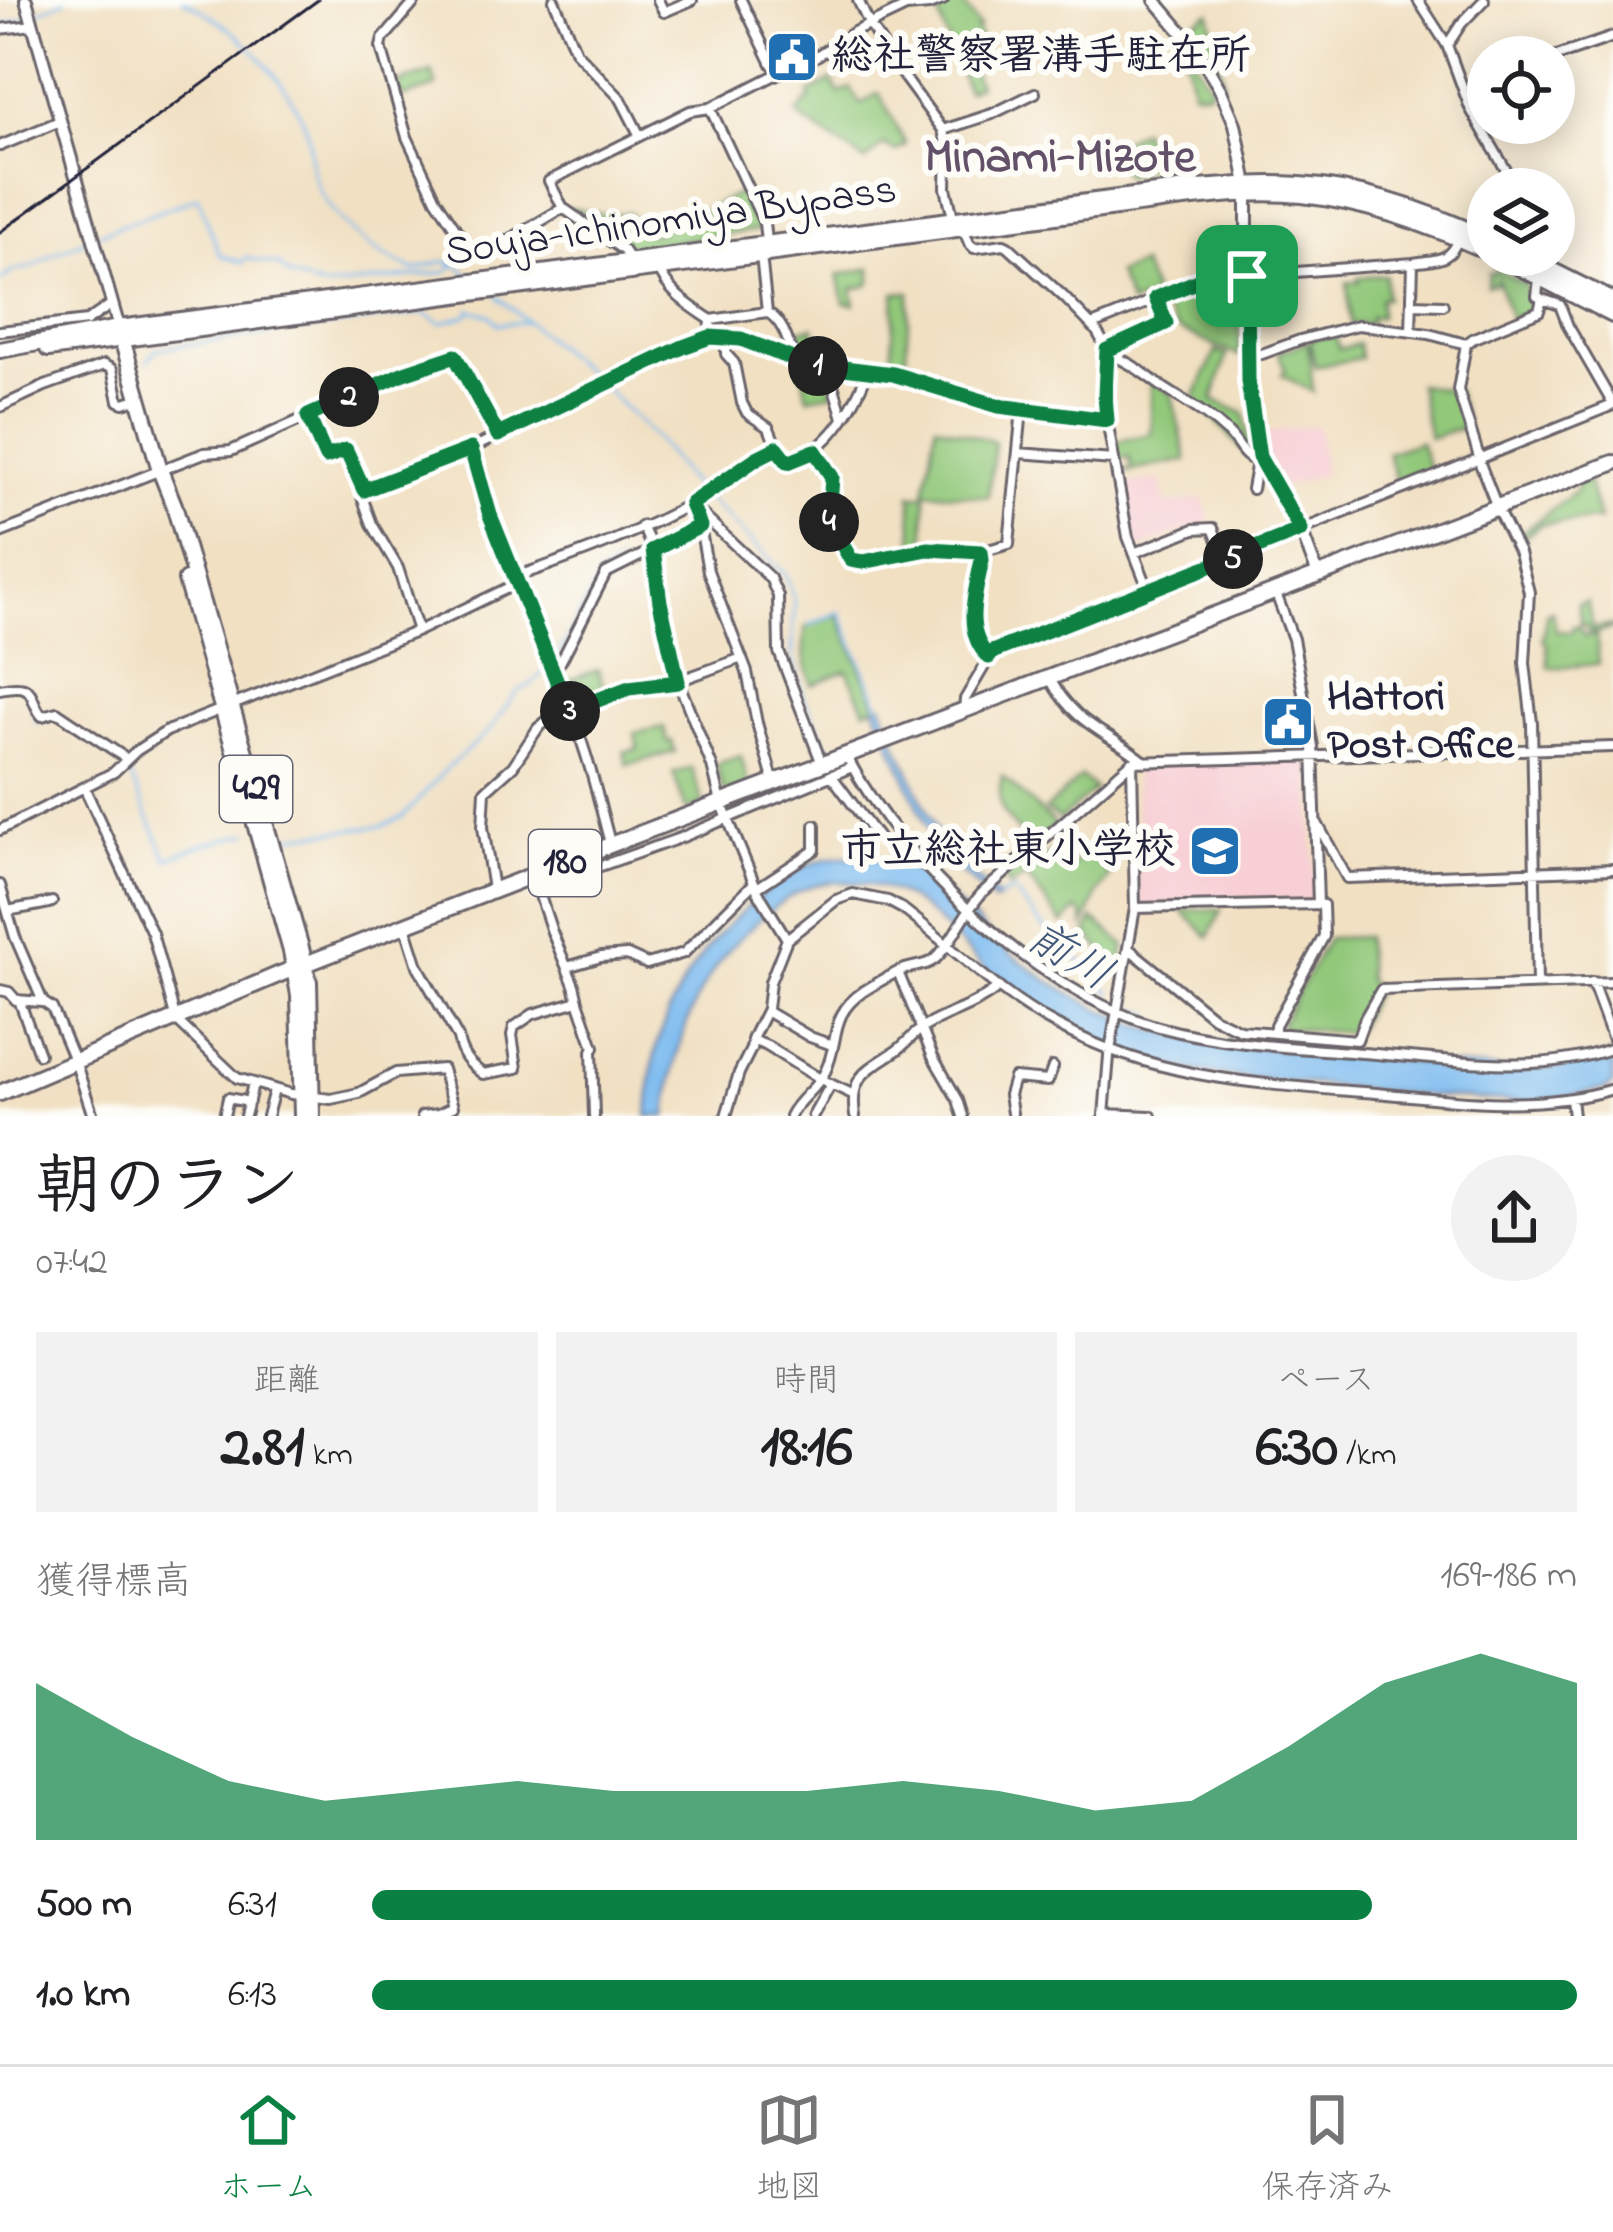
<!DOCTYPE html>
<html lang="ja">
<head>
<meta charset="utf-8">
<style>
	body { margin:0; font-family:"Indie Flower","Klee One",sans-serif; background:#f2f2f2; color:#202124; height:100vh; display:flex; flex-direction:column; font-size:45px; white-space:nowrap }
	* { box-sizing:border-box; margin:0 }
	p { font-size:39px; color:#757577 }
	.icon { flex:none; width:66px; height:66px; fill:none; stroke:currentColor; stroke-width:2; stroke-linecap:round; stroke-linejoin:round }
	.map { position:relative; height:1116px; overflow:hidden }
	.side { display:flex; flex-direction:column; background:#fff; flex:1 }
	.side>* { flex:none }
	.buttons { position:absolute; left:1467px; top:36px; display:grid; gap:24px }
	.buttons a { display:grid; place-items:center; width:108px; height:108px; border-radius:50%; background:#fff; box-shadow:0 6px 30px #0003; font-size:60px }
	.pin { position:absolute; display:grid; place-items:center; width:102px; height:102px; color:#fff; margin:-51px; border-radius:24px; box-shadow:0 6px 18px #0006 }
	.km { position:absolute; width:60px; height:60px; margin:-30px; border-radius:50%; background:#222; color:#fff; font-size:33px; line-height:60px; text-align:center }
	.round { display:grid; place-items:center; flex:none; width:126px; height:126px; border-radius:63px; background:#f2f2f2 }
	.head { display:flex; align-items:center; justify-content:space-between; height:204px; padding:0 36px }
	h1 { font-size:66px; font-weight:800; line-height:90px }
	.metrics { display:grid; grid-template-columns:repeat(3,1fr); gap:18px; height:204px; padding:12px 36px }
	.metrics div { display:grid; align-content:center; border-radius:0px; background:#f2f2f2; text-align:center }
	.metrics b { font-size:60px; font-weight:800 }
	.metrics small { font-size:33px; font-weight:400 }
	.metrics p { font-size:33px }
	.chart { height:336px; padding:24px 36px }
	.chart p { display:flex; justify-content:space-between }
	.chart svg { width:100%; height:216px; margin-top:12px; fill:#0b8043; opacity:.7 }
	ul { padding:0 36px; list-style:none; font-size:39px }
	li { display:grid; grid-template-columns:192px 144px 1fr; align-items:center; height:90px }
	li i { height:30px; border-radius:15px; background:#0b8043 }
	.tabs { display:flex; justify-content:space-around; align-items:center; height:168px; border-top:3px solid #e0e0e0; background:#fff; font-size:33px; color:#757577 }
	.tabs a { display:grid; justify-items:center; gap:6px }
	.tabs .active { color:#0b8043 }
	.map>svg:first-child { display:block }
</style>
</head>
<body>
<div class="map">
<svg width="1613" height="1116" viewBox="0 0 1613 1116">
	<rect width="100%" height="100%" fill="#fdfcf7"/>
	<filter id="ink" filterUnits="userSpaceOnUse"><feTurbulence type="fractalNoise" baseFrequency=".00833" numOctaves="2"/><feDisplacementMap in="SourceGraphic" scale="24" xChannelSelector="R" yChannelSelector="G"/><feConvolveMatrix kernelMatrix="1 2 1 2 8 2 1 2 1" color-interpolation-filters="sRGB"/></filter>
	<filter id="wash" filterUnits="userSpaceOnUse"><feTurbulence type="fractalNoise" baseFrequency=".004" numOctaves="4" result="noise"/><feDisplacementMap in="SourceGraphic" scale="48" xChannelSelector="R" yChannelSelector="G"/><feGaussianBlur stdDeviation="2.7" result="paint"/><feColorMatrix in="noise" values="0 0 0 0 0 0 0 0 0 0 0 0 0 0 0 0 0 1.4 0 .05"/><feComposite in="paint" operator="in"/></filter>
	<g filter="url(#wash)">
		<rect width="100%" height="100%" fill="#f1e0c2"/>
		<path fill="#f7cfd5" d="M 1318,425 L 1324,474 L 1282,487 L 1265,455 L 1261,433 Z
			M 1160,479 L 1166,505 L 1204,498 L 1209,522 L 1159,540 L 1137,551 L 1122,485 Z
			M 1307,761 L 1311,765 L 1315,899 L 1139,906 L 1135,766 Z"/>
		<path fill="#92c87a" stroke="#5a755a" stroke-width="3" d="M 952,0 L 960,0 L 980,27 L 976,29 L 983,42 L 979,45 L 980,48 L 966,55 L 978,85 L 967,91 L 936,8 Z
			M 1210,12 L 1224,84 L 1223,84 L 1204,51 L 1187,30 L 1188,26 Z
			M 1182,41 L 1211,86 L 1209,91 L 1193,91 Z
			M 432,72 L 437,87 L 401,98 L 396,84 Z
			M 831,80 L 840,93 L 851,88 L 860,104 L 879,93 L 906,145 L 895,151 L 883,145 L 866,161 L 803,120 L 797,113 L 811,98 L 809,94 Z
			M 1141,129 L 1157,161 L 1125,177 L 1111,147 Z
			M 744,191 L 759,230 L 633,247 L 610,236 L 569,207 L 602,214 L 628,213 L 649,232 L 655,233 Z
			M 1141,264 L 1153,293 L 1151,297 L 1130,305 L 1117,274 Z
			M 871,268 L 871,282 L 867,286 L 852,289 L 855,304 L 844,303 L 838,275 Z
			M 1496,269 L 1526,285 L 1535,309 L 1510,319 L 1498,280 L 1497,283 L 1487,285 L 1489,273 L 1495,273 Z
			M 1378,275 L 1385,275 L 1386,298 L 1380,298 L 1380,317 L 1370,317 L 1370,323 L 1350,324 L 1347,282 L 1358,282 L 1358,277 Z
			M 1218,280 L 1241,281 L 1239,356 L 1175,328 L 1160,300 L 1202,284 Z
			M 910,292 L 905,371 L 891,368 L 895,293 Z
			M 814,327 L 818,360 L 817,362 L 796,355 L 788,332 Z
			M 1335,334 L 1339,349 L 1358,344 L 1360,358 L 1315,367 L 1310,340 Z
			M 1308,342 L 1313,392 L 1282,375 L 1285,369 L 1278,352 Z
			M 1216,351 L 1227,355 L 1213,400 L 1244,413 L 1251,451 L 1246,454 L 1208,412 L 1193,401 Z
			M 800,365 L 827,369 L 833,393 L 808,397 Z
			M 1151,378 L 1172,395 L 1187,460 L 1119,473 L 1132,468 L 1129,457 L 1117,459 L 1115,444 L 1117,441 L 1151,434 Z
			M 1418,384 L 1456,391 L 1467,427 L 1429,438 Z
			M 936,424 L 995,442 L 988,497 L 925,492 Z
			M 1420,442 L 1431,475 L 1398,487 L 1387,453 Z
			M 1588,479 L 1599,520 L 1541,524 L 1521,540 L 1517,536 L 1574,493 L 1580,482 Z
			M 911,495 L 926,495 L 925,542 L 923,547 L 914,549 Z
			M 1587,602 L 1593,629 L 1613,625 L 1613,628 L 1597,633 L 1599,664 L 1552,668 L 1548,666 L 1547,645 L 1543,640 L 1546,614 L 1552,611 L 1556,631 L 1572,632 L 1573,626 L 1578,626 L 1584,636 L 1595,636 L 1595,633 L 1588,632 L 1586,625 L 1581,625 L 1578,604 Z
			M 838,614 L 877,705 L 865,710 L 847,670 L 812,685 C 805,664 801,649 806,627 Z
			M 598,670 L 606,694 L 570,707 L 560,683 Z
			M 664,727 L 667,741 L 672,741 L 675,752 L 627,765 L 624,752 L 638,749 L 635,733 Z
			M 741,756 L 749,786 L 729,793 L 723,790 L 717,767 L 719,763 Z
			M 692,768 L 703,804 L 686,810 L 673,773 Z
			M 1002,776 L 1055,825 L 1029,848 C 1011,814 993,818 1002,776 Z
			M 1081,777 L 1095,789 L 1060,820 L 1045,810 Z
			M 1056,848 L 1072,866 L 1087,853 L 1110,876 L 1098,893 L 1084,925 L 1083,916 L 1077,910 L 1063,924 L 1026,876 L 1010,887 L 1003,879 L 1031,853 L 1039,861 Z
			M 1181,910 L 1222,910 L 1209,937 Z
			M 1093,919 L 1125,945 L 1120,972 L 1087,933 Z
			M 1365,937 L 1367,980 L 1377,988 L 1354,1033 L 1282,1028 L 1280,1025 L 1328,938 Z"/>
		<path fill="#7dbbf0" stroke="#506e96" stroke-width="3" d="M 882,704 L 897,743 L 944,848 L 999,899 L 994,902 L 938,853 L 875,707 Z
			M 861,857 L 884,859 L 926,875 L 1010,954 L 1049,981 L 1097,1008 L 1152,1030 L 1216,1043 L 1452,1066 L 1518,1070 L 1560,1067 L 1613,1054 L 1613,1084 L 1606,1089 C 1577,1094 1545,1102 1515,1101 C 1449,1100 1382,1090 1316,1084 C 1265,1079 1211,1077 1162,1064 C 1104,1048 1048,1018 1000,982 C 971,959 949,929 921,907 C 892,884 834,873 800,891 C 782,900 764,915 749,929 C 694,979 674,1045 667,1116 L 648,1116 C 650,1091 651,1066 658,1042 C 677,979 715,930 766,892 C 786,876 807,862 833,858 C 842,856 852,857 861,857 Z"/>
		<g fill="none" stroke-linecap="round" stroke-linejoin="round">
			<path stroke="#7dbbf0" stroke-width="3" d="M 183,0 C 236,26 280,70 305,124 C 311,138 309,154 312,169 C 323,217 371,252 414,270 C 444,263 444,253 471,276
				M 36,13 L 65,0
				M 2,26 L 27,17
				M 98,234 L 198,197 L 220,255 L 243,263 L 245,258 L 279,265 L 288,275 L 324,288 L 446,272 L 456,263
				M 0,281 L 13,271 L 32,267 L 55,253 L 88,239
				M 498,297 L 604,387 L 655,438 L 688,480 L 786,575 L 795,602 L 792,657 L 804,698 L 831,754
				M 148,361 L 156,349 L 424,313 L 441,323 L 468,315 L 470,310 L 490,315 L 498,324 L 526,322
				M 810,625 L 840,612 L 880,707
				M 554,664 L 599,577 L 618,563
				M 30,701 L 37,722 L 47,719
				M 55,717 L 126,766 L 167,859 L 202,845 L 249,833
				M 836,762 L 903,854 L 907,868
				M 279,837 L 382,826 L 403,817 L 446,769 L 489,731 L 517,692 L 530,685 L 547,669
				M 998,898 L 1012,891 L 1014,892 L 1065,953 L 1073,953 L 1111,993
				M 1126,1005 L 1151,1014 L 1150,1019"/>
		</g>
	</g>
	<g filter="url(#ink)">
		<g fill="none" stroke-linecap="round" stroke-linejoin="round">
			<g stroke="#6a646a" stroke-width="14">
				<path id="street" d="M 413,0 L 414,3 L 383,39 L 381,47 L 407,137 L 436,199 L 467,246 L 476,252 L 489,252 L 563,208
					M 554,0 L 576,52 L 621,99 L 640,136
					M 658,0 L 664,12 L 692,0
					M 741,0 L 772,64 L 779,73
					M 858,0 L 869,24 L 898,69 L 943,130 L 947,148 L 946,188 L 953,217
					M 1418,0 L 1447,45 L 1470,108 L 1517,189
					M 0,29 L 33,25
					M 1448,44 L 1461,24 L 1484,0
					M 1554,57 L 1613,37
					M 710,108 L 764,223 L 766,242 L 761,255 L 767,312 C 784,322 788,342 794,359
					M 1470,108 L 1488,95
					M 943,130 L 992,114 L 1035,93
					M 0,146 L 60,121
					M 963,228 L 969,243 L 974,248 L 1004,244 L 1008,246 L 1064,297 L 1096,330 L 1107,349 L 1105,396 L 1107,420 L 1128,537 L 1149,591 L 992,653 L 965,699 L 964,710
					M 629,259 L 623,250 L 563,208 L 549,181 L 690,111 L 710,108 L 779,73 L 799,67 L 856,31 L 906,7 L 929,5 L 943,0
					M 659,268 C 667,292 690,306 711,320 L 710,337
					M 1542,299 L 1560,305 L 1568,326 L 1613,404
					M 1412,304 L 1443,305
					M 711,320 L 767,312
					M 1092,325 L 1206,279 L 1413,263 C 1435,259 1449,263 1458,239
					M 0,331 L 87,321 L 112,304
					M 1411,332 L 1413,263
					M 726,337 L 726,354 L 734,363 L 742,403 L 747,413 L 769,428 L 777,448 L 788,462 C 829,451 853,409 868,371
					M 1107,349 L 1166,323 L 1156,298
					M 1108,354 C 1130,361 1145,375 1164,388 C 1187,403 1207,413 1227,432 C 1240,443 1242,461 1261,461 L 1256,467 L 1252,489
					M 1247,354 L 1262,354 L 1300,340 L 1358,325 L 1429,334 L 1466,344
					M 828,368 L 843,418
					M 0,407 L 45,386 L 104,365 L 112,369 L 119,401 L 124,403 L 137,399
					M 308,416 L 326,457 L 346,450 L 364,490 L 362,497 L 372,524 L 398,568 L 418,631
					M 471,449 C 498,541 535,630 573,718 C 589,758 599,802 610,843
					M 815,451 L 832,477 L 827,517 L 851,560 L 864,562 L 928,549 L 981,552 L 1009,544 L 1022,409
					M 1018,453 L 1114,460
					M 1480,460 L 1458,390 L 1466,344 L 1474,338 L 1539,311 L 1542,299 L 1537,296 L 1539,279
					M 1479,461 L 1500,515 L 1519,553 L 1529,592 L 1525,663 L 1532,723 L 1537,984
					M 364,490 L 471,449 L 611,380 L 710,337 L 741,339 L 803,363 L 909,378 L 946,392 L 999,406 L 1107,420
					M 691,504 L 770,578 L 778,596 L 779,652 L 822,764
					M 694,511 L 699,520 L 708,571 L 747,672 L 757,723 L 774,783
					M 642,526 L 653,550 L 660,602 L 678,681 L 712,766 L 721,802 L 758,892 L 787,939
					M 0,533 L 204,453 L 231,451 L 405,373 L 455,356 L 498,435
					M 981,552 L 982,559 C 976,591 962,631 989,657
					M 1134,553 L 1194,529 L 1213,528 L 1226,561
					M 515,577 C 571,558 638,533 690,504 C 720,487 746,464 777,448
					M 1149,591 L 1613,405
					M 553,671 L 561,661 L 606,573 L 700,526
					M 1050,679 C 1076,726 1107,731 1145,762
					M 0,689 C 39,681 27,698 42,716 L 57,712 L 127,759
					M 847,757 C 904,865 1039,993 1159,1027 C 1232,1047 1311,1048 1386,1055 C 1462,1061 1540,1074 1613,1048
					M 831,775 L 878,838
					M 85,789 L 152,933 L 176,1020 L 237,1078 L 291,1094 L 331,1099 L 359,1093 L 396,1073 L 442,1069 L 453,1107 L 438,1114 L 422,1116
					M 1317,823 L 1347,878 L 1613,869
					M 0,830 L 114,772 L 136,751 L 167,731 L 418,631 L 518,583
					M 533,883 L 561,880 L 680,838 L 852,767
					M 0,885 L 15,937 L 43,1002 L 52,1008 L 77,1067 L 93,1116
					M 757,888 L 815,850 L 815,825
					M 493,889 L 483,827 L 485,791 L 513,766 L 538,728 L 548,720 L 629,688 L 678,681 L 742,658
					M 1135,908 L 1318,904 L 1313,746 L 1293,639 L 1275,591
					M 8,911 C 23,907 36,907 52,902
					M 405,925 L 418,966 L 458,1038 C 461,1055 469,1064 483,1074 L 517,1068 L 512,1035 L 514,1027 L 533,1014 L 578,1001 L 574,985 L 552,932 L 536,884
					M 1128,948 L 1213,1017 L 1240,1030 L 1357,1040 L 1365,1018 L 1381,990 L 1613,982
					M 567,967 L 601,957 L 627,955 L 647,964 L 684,953 L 754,883
					M 898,972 L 933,1057 L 958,1100 L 963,1116
					M 1592,982 L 1613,1039
					M 0,990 L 9,992 L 16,1000 L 42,1002
					M 19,1000 L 39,1054
					M 578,1001 L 594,1047 L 592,1051 L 594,1116
					M 766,1011 L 810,1037 L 832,1045
					M 1275,1033 L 1275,1025 L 1324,936 L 1323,905 L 1318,904
					M 752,1040 L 767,1046 L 820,1079 L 852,1094
					M 1571,1099 L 1573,1116
					M 1012,1113 L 1009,1095 L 1014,1078 L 1048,1081 L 1053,1067
					M 1104,1114 L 1151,1116
					M 224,1116 L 228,1098 L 249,1102
					M 245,1116 L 253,1084
					M 267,1116 L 274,1090
					M 726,1116 L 739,1073 L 751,1049 L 753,1037 L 767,1009 L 770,982 L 787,939 L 836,900 L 853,894 L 888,901 L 903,909 C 953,947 1000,996 1056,1025 C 1160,1081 1262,1084 1376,1093 C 1456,1100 1534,1112 1613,1089
					M 790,1116 C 798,1099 816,1089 825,1072 C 841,1040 827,1016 864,991 C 877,983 891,974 905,969 C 918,965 930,966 939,955 C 956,936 964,912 982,893 L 1132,762 L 1613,747
					M 813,1116 L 831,1084
					M 855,1116 C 849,1076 866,1071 896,1051 C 906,1044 914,1033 924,1027 C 949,1012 977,1006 999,987
					M 1104,1116 L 1109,1056 L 1135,908 L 1132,762"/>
			</g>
			<g stroke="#6a646a" stroke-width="16">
				<path id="secondary" d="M 26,0 L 119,328
					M 1155,0 L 1197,50 L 1221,91 L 1235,124 L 1247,184 L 1247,361 L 1259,457 L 1301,530 L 1318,575"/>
			</g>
			<g stroke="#6a646a" stroke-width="20">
				<path id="highway" d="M 1495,255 L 1613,315
					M 1521,255 L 1613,301
					M 120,332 L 160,470 L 174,505 L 301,948 L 309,982 L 312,1116
					M 48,349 L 1116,208 C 1176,200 1241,189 1302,195 C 1367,202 1429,224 1488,252
					M 0,350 L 119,328 L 1187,189 C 1225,186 1262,182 1300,185 C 1365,189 1429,211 1488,239
					M 186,580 L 291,951 L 299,995 L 302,1116
					M 0,1093 L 280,974 L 610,845 L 1613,463"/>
			</g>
			<use href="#street" stroke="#fff" stroke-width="8"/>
			<use href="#secondary" stroke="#fff" stroke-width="10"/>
			<use href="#highway" stroke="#fff" stroke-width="14"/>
			<path stroke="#22223b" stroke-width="3" d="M 0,232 L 318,0"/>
		</g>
	</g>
	<g fill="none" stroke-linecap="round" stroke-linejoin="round" filter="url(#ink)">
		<g stroke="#fff" stroke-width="24">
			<path id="route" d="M 1247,276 L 1248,381 L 1259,457 L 1301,530 L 992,652 L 989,657 C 962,632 976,591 982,560 L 981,552 L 928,549 L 863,562 L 851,560 L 829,521 L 832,477 L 815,451 L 788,462 L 777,448 L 757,458 L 691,504 L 700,526 L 653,550 L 660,602 L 678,682 L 629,688 L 569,711 L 490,515 L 471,449 L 364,490 L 346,450 L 326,457 L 308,416 L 404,373 L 455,356 L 498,435 L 683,347 L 710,337 L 741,339 L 803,363 L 893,374 L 999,406 L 1107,420 L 1105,395 L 1107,350 L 1166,323 L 1156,298 L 1198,281 Z"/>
		</g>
		<use href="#route" stroke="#0b8043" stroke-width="15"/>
	</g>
	<defs>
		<g id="civic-square" transform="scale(2.7)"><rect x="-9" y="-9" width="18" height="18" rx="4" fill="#1f6fb2" stroke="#fdfcf7"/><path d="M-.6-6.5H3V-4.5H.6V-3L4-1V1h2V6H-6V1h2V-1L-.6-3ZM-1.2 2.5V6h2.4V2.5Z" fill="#fff"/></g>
		<g id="school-square" transform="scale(2.7)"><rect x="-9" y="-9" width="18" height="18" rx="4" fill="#1f6fb2" stroke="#fdfcf7"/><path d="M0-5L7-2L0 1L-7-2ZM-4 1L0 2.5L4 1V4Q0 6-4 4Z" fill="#fff"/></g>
	</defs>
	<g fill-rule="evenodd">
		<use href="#civic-square" x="792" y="57"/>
		<use href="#civic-square" x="1288" y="722"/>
		<use href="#school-square" x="1215" y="851"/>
	</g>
	<g text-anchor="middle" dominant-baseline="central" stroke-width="12" stroke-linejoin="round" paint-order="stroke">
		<g fill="#fdfcf7" stroke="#646373" stroke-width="3">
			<rect x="220" y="756" width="72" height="66" rx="9"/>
			<rect x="529" y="830" width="72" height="66" rx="9"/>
		</g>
		<g font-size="39" font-weight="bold" fill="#22223b">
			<text x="256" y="789">429</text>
			<text x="565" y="863">180</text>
		</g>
		<g font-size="42" font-weight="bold" fill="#22223b" stroke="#fdfcf7" text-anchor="start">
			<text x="831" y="57">総社警察署溝手駐在所</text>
			<text x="1327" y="698">Hattori<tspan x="1327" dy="48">Post Office</tspan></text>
			<text x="1176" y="851" text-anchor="end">市立総社東小学校</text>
		</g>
		<g font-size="42" fill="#22223b" stroke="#fdfcf7">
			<text transform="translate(671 222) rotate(-8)">Souja-Ichinomiya Bypass</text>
		</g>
		<g font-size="45" font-style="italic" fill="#42587a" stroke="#fdfcf7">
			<text transform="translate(1069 958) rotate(31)">前川</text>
		</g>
		<g font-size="48" font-weight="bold" fill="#625168" stroke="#fdfcf7">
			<text x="1060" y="159">Minami-Mizote</text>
		</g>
	</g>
</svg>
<div class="buttons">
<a><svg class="icon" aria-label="locate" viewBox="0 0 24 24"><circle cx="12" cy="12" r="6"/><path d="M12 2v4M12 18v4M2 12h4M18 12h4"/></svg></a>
<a><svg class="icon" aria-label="layers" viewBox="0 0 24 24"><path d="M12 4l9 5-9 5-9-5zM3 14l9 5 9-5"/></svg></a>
</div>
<div class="pin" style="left:1247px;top:276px;background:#1e9e55"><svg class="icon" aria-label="arrive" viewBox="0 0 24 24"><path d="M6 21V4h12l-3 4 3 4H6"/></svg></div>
<b class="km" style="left:818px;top:366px">1</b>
<b class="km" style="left:349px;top:397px">2</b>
<b class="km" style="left:570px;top:711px">3</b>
<b class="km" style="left:829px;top:522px">4</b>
<b class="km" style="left:1233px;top:559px">5</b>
</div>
<section class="side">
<div class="head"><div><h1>朝のラン</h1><p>07:42</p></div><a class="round"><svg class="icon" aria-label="share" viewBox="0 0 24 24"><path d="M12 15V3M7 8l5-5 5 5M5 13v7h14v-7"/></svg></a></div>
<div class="metrics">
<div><p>距離</p><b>2.81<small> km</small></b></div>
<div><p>時間</p><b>18:16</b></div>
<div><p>ペース</p><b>6:30<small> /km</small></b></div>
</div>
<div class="chart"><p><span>獲得標高</span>169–186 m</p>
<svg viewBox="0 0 160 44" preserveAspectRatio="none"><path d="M0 44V12L10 23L20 32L30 36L40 34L50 32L60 34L70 34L80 34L90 32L100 34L110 38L120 36L130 25L140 12L150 6L160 12V44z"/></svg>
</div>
<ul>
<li><b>500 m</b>6:31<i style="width:83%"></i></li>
<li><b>1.0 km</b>6:13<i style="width:100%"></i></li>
</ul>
</section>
<nav class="tabs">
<a class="active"><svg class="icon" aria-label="home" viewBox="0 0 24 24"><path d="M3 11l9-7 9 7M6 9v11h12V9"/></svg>ホーム</a>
<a><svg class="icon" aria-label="map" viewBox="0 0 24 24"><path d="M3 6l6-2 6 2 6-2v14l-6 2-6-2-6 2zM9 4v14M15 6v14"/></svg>地図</a>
<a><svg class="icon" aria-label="saved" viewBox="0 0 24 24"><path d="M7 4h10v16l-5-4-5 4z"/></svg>保存済み</a>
</nav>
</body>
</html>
